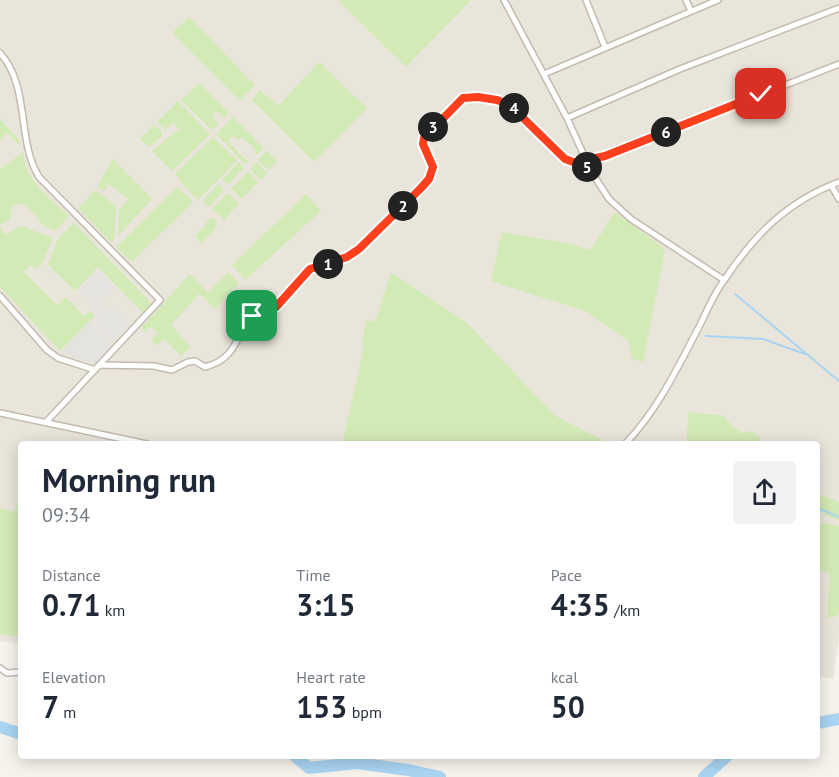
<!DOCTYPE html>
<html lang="en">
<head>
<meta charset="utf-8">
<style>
	body { margin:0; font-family:"PT Sans",sans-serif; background:#f2f2f3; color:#1f2937; height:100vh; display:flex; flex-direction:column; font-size:22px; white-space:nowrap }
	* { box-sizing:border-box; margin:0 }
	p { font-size:20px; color:#747a83 }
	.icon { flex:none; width:33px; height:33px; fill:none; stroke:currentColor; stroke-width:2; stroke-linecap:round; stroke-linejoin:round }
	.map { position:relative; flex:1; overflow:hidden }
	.sheet { position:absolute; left:18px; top:441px; width:802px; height:318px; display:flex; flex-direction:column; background:#fff; border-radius:6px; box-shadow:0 3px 15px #0003 }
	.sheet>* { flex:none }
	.pin { position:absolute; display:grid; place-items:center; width:51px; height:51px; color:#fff; margin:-26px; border-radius:12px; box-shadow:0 3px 9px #0006 }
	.km { position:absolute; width:30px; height:30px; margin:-15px; border-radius:50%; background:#222; color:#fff; font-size:16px; line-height:30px; text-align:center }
	.round { display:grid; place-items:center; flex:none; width:63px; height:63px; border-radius:6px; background:#f2f2f3 }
	.headline { display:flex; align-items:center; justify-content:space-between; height:102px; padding:0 24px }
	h1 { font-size:33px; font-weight:600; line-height:45px }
	.figures { display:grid; grid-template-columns:repeat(3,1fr); gap:9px; height:102px; padding:6px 24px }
	.figures div { display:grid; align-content:center }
	.figures b { font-size:30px; font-weight:600 }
	.figures small { font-size:16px; font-weight:400 }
	.figures p { font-size:16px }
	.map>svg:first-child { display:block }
</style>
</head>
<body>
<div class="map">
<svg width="839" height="777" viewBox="0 0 839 777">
	<rect width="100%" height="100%" fill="#f6f3ec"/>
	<path fill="#eae5da" d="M 0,0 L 839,0 L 839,638 L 833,679 L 818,676 L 818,444 L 21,444 L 21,644 L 0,641 Z"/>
	<path fill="#d2eab5" d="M 338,0 L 471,0 L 406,67 Z
		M 189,17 L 255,85 L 240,101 L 172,33 Z
		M 319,62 L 367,108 L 314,162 L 252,100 L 260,90 L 278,106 Z
		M 200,83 L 229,113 L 224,118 L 216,111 L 212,117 L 219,124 L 212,130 L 181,100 Z
		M 178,101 L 210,134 L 172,171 L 152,151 L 179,129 L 173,122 L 165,130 L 157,122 Z
		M 233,117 L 263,148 L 257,155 L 254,153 L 256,150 L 242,137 L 237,140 L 233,136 L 228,141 L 248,162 L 245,164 L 216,134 Z
		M 0,119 L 20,141 L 18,144 L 8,133 L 0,140 Z
		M 154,125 L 162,132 L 162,136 L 149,147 L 140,139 Z
		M 213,137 L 237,160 L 198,200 L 181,183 L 180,179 L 175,174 Z
		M 267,151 L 277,162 L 269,170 L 258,160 Z
		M 24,152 C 22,179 51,199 69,216 L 55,231 L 44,226 L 26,205 L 16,204 L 11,207 L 11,219 L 0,225 L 0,169 Z
		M 113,159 L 152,199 L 118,236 L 119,210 L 128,199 L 109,184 L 104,191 L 97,187 Z
		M 239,162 L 244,168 L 228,185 L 222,180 Z
		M 256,162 L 267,173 L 260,180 L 250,169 Z
		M 248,171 L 258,182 L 242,199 L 231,189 Z
		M 218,184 L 224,190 L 209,207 L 203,201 Z
		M 177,187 L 193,202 L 132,262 L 116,247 Z
		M 95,190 L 116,206 L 114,240 L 111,242 L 78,208 Z
		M 227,193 L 239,203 L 224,220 L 212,209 Z
		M 306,194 L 321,211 L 245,280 L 232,265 Z
		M 615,212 L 665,249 L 643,362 L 631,358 L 629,341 L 585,311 L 491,281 L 502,232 L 566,243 L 591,250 Z
		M 211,217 L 217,221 L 215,224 L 217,227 L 202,243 L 195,237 Z
		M 74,223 L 151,303 L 143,313 L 98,267 L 75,291 L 48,265 L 58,239 Z
		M 21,226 L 53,238 L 41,266 L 37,269 L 30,265 L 24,272 L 57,305 L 66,297 L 84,316 L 90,311 L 95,316 L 60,351 L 0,287 L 0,227 L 5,235 Z
		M 228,272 L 239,283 L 215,309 L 200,293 L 171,325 L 191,347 L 181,356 L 164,339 L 156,346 L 152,340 L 158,333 L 151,326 L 145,332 L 141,328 L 190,274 L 208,293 Z
		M 391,272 L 467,323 L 554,415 L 604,441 L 601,444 L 342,444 L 364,347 L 362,344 L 366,320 L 374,322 L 376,319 Z
		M 689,412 L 724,416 L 733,427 L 742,433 L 751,431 L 761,438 L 759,444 L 686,444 Z
		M 21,494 L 21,632 L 14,636 L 0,634 L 0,508 L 15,512 Z
		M 818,494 L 839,502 L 839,521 L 818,511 Z
		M 818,522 L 839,526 L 839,610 L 838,616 L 827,618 L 830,575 L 828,572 L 818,570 Z"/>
	<path fill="#e5e3e0" d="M 98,271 L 115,288 L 100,304 L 106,310 L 112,305 L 130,324 L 115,342 L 94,321 L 98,316 L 92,309 L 95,306 L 79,291 Z
		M 90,322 L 113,345 L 97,362 L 92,363 L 75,358 L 61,352 Z"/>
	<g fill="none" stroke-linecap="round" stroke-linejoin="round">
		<path stroke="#a9d4f2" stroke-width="2" d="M 735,294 L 839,381
			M 706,336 L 763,339 L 805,354
			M 818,508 L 839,517"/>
		<path stroke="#a9d4f2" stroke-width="12" d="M 818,723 L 839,719
			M 0,727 L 21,734
			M 295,756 L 309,768 L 357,763
			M 349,756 L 357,763 L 408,770 L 440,777
			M 704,777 L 727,756"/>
		<g stroke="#c2bbae" stroke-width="8">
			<path id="street" d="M 504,0 L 567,118 L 586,160 L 605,156 L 839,64
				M 586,0 L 605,47
				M 686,0 L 691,11
				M 0,53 C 31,88 16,139 39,177 L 160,300 L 46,422
				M 544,74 L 718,0
				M 567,118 L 680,69 L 839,8
				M 831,185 L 839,199
				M 0,296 L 47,350 L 58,358 L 95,370
				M 100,365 L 154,366 L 172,370 L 188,362 L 195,361 L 205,367 C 237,359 235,336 252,316 L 276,307 L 310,269 L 335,262 L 359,249 L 421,188 L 429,179 L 433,167 L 423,144 L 424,138 L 448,111 L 463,98 L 478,97 L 510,105 L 565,159 L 589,168 L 609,199 L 631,219 L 724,280
				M 0,413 L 147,444
				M 625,444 C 658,410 679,365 701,323 C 708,308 715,292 725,279 C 755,234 788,201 839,182
				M 0,668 L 7,673 L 21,672"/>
		</g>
		<use href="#street" stroke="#fff" stroke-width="5"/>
	</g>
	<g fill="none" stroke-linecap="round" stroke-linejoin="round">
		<g stroke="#fff" stroke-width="12">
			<path id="route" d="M 252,316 L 276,307 L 310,269 L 347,257 L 359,249 L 421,188 L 429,179 L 433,167 L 423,144 L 424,138 L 463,98 L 478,97 L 497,100 L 510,105 L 565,159 L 590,168 L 586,160 L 605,156 L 761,94"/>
		</g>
		<use href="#route" stroke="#fc3f1d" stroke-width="8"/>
	</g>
</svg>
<div class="pin" style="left:252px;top:316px;background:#1e9e55"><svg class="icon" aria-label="arrive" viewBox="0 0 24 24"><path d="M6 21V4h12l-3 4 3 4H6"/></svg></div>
<div class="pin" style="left:761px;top:94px;background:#d93025"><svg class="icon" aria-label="check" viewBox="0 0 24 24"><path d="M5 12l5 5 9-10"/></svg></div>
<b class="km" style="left:328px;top:264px">1</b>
<b class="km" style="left:403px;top:206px">2</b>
<b class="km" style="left:433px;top:127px">3</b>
<b class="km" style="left:514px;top:108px">4</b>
<b class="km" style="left:587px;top:167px">5</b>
<b class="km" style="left:666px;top:132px">6</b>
<section class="sheet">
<div class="headline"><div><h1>Morning run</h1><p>09:34</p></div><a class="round"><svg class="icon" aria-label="share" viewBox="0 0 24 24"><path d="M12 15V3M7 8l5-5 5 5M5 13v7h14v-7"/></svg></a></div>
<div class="figures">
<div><p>Distance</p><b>0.71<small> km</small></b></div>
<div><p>Time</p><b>3:15</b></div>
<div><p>Pace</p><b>4:35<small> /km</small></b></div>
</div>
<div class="figures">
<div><p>Elevation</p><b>7<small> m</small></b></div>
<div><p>Heart rate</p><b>153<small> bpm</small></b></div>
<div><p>kcal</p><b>50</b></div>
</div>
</section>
</div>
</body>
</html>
